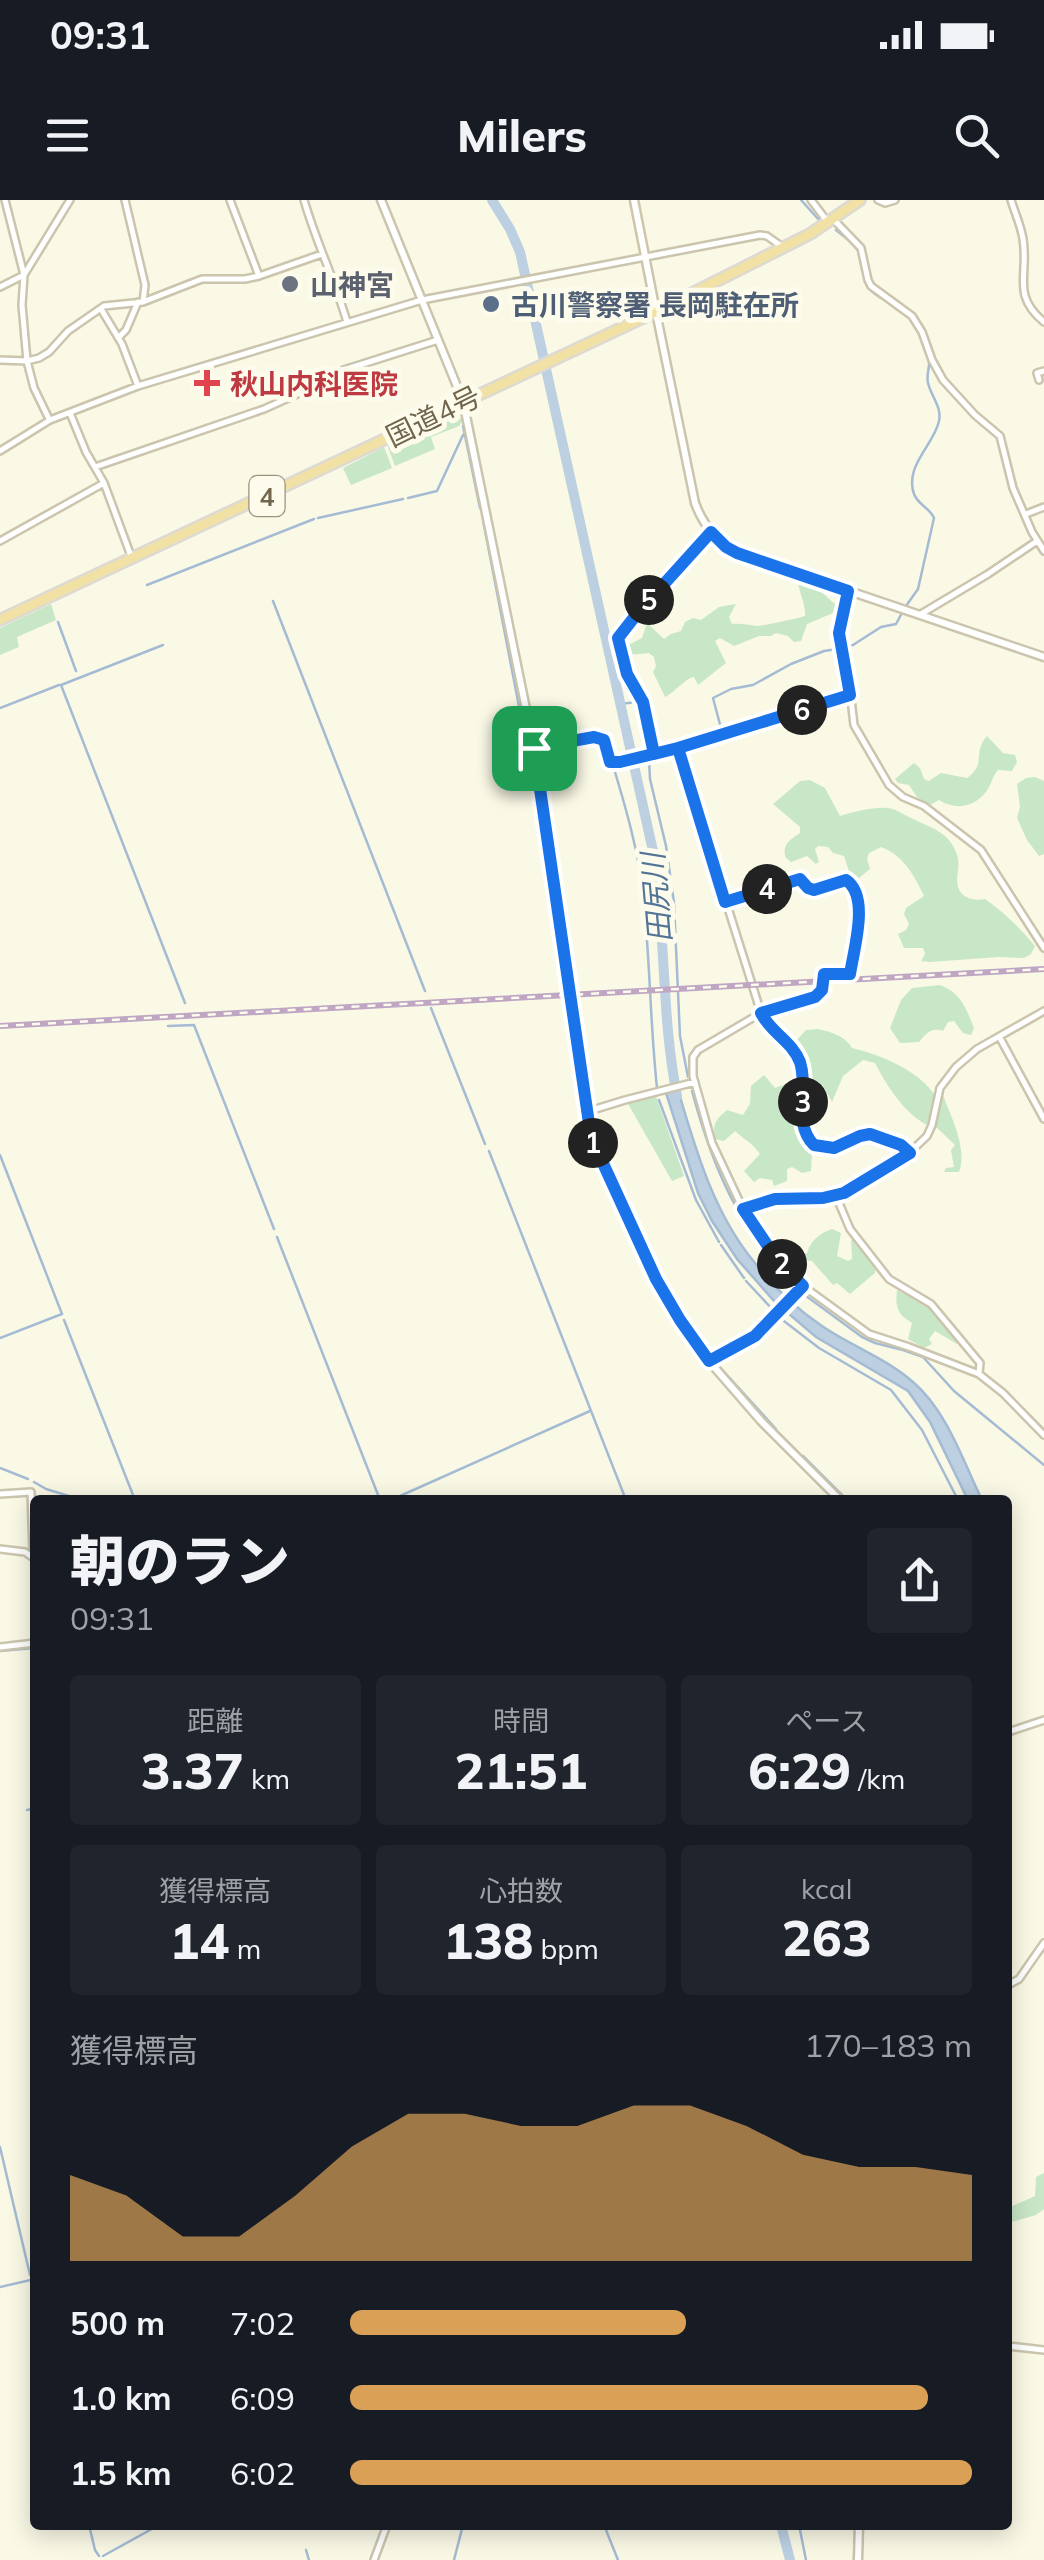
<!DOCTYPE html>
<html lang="ja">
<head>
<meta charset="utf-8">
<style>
	body { margin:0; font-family:Mulish,"Noto Sans JP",sans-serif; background:#20242c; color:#f1f3f6; height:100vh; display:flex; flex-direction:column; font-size:38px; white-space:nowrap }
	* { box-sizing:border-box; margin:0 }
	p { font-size:32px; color:#9ea1a6 }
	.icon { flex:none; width:55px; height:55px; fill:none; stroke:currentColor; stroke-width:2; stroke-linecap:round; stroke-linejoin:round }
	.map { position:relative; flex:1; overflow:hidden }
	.drawer { position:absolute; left:30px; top:1295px; width:982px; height:1035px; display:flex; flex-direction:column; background:#171b24; border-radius:10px; box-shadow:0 5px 25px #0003 }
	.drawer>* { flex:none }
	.pin { position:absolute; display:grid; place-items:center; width:85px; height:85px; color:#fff; margin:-42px; border-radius:20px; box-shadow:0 5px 15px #0006 }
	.km { position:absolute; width:50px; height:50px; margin:-25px; border-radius:50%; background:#222; color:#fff; font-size:28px; line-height:50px; text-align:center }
	.round { display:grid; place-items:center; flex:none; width:105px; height:105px; border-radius:10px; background:#20242c }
	.summary { display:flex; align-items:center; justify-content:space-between; height:170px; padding:0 40px }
	h1 { font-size:55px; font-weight:800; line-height:75px }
	.stats { display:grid; grid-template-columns:repeat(3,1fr); gap:15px; height:170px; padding:10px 40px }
	.stats div { display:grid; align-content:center; border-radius:10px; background:#20242c; text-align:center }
	.stats b { font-size:50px; font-weight:800 }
	.stats small { font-size:28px; font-weight:400 }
	.stats p { font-size:28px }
	.chart { height:280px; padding:20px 40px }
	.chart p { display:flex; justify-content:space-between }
	.chart svg { width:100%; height:180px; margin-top:10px; fill:#d9a056; opacity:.7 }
	ul { padding:0 40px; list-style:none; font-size:32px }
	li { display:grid; grid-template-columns:160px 120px 1fr; align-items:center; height:75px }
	li i { height:25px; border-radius:12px; background:#d9a056 }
	.status { display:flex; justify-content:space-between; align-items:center; height:70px; padding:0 50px; background:#171b24; direction:ltr }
	.status svg { height:28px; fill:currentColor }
	header { display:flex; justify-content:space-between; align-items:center; height:130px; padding:0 40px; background:#171b24; font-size:45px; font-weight:800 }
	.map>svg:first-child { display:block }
</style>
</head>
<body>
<div class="status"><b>09:31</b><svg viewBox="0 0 49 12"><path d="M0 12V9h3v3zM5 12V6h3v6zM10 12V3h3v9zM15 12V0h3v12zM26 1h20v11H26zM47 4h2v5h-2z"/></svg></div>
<header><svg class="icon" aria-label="menu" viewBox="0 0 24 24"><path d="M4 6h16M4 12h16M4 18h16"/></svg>Milers<svg class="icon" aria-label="search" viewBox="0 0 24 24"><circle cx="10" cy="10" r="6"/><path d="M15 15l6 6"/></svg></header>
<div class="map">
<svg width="1044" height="2360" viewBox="0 0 1044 2360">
	<rect width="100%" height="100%" fill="#faf9e6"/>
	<path fill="#c8e7c6" d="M 452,214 L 463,220 L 459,226 L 431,237 L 435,249 L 395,266 L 387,245 Z
		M 384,247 L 392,268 L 351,285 L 343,268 Z
		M 798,379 L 810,382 L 837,406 L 833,413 L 807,424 L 801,441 L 794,442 L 788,436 L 776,433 L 771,436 L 759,436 L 734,446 L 720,438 L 715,441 L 726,463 L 698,485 L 694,477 C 686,478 675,492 665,497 L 653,472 L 656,466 L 654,457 L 649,453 L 628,455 L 626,446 L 642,438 L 647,423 L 664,439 L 671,434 L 681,431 L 685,422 L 693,418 L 701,420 L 719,407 L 736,404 L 729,417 L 732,424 C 741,423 748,425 757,426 C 762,426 799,418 805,416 C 806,403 798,392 798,379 Z
		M 51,404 L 56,420 L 17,437 L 19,447 L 0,455 L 0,428 Z
		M 987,536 L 1003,553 L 1015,555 L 1017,562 L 1012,571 L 998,570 C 992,577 991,586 985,593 C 973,608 954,610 939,600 L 930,605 L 917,597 L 909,585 L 898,583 L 895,579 L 914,563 L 920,568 L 924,579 L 929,581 L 941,573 L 967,578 C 987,564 972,553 987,536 Z
		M 1035,577 L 1044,581 L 1044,654 L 1039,656 L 1027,640 L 1017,618 L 1020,607 L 1017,584 L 1026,578 Z
		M 810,580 L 825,588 L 840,616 C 854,612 872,607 887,608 C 895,608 902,614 909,617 C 928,627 950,631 957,655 C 961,666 955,677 958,687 C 962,699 975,701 985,699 C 1004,712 1020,728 1035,746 L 1031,754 L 1024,758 L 999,757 L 930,762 L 921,761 L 925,754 L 923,748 L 904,748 L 898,734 L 906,730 L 909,724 L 904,714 L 906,708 L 924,696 C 914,675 904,656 881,647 L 869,653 L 867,659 L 870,669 L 859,678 L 851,677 L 844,656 L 833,653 L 828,647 L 818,646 L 815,649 L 819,662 L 816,664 L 807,656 L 791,662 L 786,658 C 781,645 790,640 800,633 L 800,627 L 773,604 L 800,581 Z
		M 940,785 C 961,793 966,808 974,828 L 971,835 L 963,833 L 954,821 L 948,822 L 943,831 C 931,827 927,833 919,842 L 900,843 L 890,828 L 901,800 L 912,788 Z
		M 818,829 C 832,832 845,836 852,848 C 882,855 920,871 936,897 L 927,925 C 903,912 887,886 875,863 L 863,860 L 843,876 L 832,902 L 822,884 L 807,880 L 806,868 L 794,843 L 806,830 Z
		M 764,875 L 775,888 L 783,885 L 795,888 L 799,893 L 800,928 L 812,950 L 811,971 L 802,973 L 792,967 L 787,969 L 787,981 L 774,986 L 772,980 L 760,978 L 754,982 L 744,971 L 760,954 C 752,942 743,939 735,931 L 724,941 L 715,939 C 712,924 716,919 727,910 L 743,915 L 750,904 L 751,886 Z
		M 943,895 C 951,917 968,949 959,972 L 944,972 L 946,968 L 954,967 L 951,950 L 955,945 L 936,927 Z
		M 656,896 L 684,976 L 672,981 L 627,902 Z
		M 832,1029 L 841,1033 L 837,1056 L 848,1061 L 852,1059 L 851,1040 L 854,1041 L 876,1068 L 875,1073 L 850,1094 L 837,1083 L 833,1085 L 812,1061 L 803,1060 L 791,1066 L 788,1063 L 792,1059 L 807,1053 C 811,1040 820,1033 832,1029 Z
		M 897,1090 L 930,1107 L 958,1140 L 957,1144 L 935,1131 L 929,1139 L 932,1144 L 924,1148 L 908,1139 L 912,1123 C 897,1114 895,1107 897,1090 Z
		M 1044,1973 L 1044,2009 L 1036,2015 L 1008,2023 L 1008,2008 L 1035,1996 L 1036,1977 Z"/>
	<path fill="#bcd0e2" stroke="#a4bbd3" stroke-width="2.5" d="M 678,890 C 696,951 714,1014 755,1063 C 773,1086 798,1110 822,1126 C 851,1146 886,1158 913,1182 C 947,1211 963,1261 982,1300 L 968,1300 L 930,1222 L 908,1191 L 816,1137 L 775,1102 L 737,1059 L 712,1021 L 698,993 L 666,893 Z"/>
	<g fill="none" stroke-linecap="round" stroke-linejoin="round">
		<path stroke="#a4bbd3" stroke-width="2.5" d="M 801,0 L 819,20
			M 836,30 C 844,37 856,44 860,54 C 869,79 858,87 887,101
			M 463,226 L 480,308
			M 408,298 L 437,291 L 463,235
			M 318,318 L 403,299
			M 483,320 L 528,553 L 563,783
			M 147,385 L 314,319
			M 273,401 L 425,791
			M 906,406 L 918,389 L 934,318 C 930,308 918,305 914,294 C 904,266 934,245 939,221 C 942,207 931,196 928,183 C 926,175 930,168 929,160 C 927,150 922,139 918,130
			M 58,422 L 76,471
			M 163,445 L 61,485 L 185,803
			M 845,447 L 853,445 L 881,427 L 896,424 L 902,413
			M 620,504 L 636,502 L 647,551
			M 0,508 L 59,485
			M 689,542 L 722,532 L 713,498 L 731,489 L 753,485 L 791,464 L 824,451 L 837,449
			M 661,549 L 671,547
			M 663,555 L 649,560 L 650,579 L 666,646 L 674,703 L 680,836 L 688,877
			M 615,572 C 627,612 638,651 643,693 C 650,757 650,823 657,888
			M 431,808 L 485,944
			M 168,826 L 194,825 L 274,1029
			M 692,891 C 714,972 738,1026 797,1088
			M 659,900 L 696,1000 L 719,1042
			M 489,951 L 626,1300
			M 0,955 L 62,1114 L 0,1138
			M 277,1037 L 380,1300
			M 721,1045 L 744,1078
			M 746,1081 L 774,1111
			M 802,1093 L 862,1137 L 875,1143 L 903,1150 L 923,1157 L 954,1191 L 1044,1265
			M 780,1118 L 819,1148 L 891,1190 L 922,1230 L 958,1300
			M 64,1120 L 135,1300
			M 717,1164 L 776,1229
			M 803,1256 L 847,1300
			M 0,1268 L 28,1279
			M 34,1282 L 46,1289 L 82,1300
			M 391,1300 L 590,1211
			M 0,1451 L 35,1448
			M 27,1610 L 35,1608
			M 0,1947 L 30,2075
			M 0,2087 L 35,2079
			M 32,2087 L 35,2100
			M 89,2325 L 95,2350 L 99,2356
			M 604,2325 L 618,2360
			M 799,2325 L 806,2360
			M 306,2350 L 309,2360
			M 103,2356 L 159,2325
			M 454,2360 L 463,2325
			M 854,2360 L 855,2325"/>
		<path stroke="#bcd0e2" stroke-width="10" d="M 492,0 L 510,29 L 520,52 L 653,651 C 666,732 661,814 677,896
			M 781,2325 L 790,2360"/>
		<g stroke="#cbc5ad" stroke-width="10">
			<path id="minor" d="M 125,0 L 145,85 L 143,102
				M 230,0 L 259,76
				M 304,0 C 316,42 335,80 347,122
				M 811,0 L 827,21
				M 878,0 L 885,3 L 895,0
				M 1011,0 C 1015,13 1021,26 1023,39 C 1029,75 1011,95 1044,122
				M 834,20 L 861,48 L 868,80 L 871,86 L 912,116 L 922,132 L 932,160 L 943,180 L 975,215 L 1000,236 L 1013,288 L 1032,332 L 1044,351
				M 0,87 L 24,75 L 5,0
				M 101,109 L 122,144 L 138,186
				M 119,137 L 126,130 L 138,102
				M 0,160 L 27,161 L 39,158 L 49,152 L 68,131 L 104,106 L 143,102 L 202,79 L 245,79 L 259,76 L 322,54
				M 1039,180 L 1037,173 L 1044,171
				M 70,213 L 86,252 L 104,283 L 131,356
				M 49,219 L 34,188 L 27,161 L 22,105 L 24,75 L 70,0
				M 0,251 L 50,220 L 138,186 L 422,100 L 760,35 L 767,36 L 784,48
				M 95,267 L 264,209 L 304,191 L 311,184 L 328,175 L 438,140
				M 1026,314 L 1044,307
				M 0,341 L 104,283
				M 848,391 L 839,433 L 849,482 L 854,525 L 889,585 L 903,597 L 924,606 L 981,650 L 1044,748
				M 921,414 L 988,374 L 1037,341
				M 534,548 L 594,537 L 603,540 L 610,561 L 620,562 L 678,549 L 850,495
				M 678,549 L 761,813 C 774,838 799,843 803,876 C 806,896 794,928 811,943 C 829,958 844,940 861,935 C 875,931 901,943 910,953
				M 654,554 L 643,502 L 627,474 L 619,438 L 636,415 L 711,332
				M 725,702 L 801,679 L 808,689 L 814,690 L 845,680 C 870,696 854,748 851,773 L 825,774 L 822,790 L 815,797 L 761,813 L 698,850 L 693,857 L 693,876 L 712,943 L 743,1009 L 776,1058 L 803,1086 L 869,1134 L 909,1147 L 979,1174 L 1003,1193 L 1044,1235
				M 1000,838 L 1044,919
				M 586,912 L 625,900 L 695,882
				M 836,996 L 850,1029 L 889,1079 L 931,1104 L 980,1163 L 979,1174
				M 743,1009 L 783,998 L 836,996 L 904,958 L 927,936 L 932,925 L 940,888 L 956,867 L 977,849 L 1044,811
				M 709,1161 L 755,1137 L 803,1086
				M 0,1294 L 31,1292 L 33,1351 L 31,1356
				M 0,1349 L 25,1352 L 35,1359
				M 0,1447 L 35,1443
				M 1008,1532 L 1044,1520
				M 1008,1785 L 1019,1779 L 1044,1743
				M 1008,2146 L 1044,2150
				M 374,2360 L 387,2325"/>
		</g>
		<g stroke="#cbc5ad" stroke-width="11">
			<path id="tertiary" d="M 381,0 L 463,201 L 534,548 L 587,922 L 597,954 L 634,1035 L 656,1079 L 696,1146 L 761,1221 L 840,1300
				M 656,112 L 695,303 C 703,325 716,341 737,353 L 1044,457
				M 858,2360 L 859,2325"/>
		</g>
		<g stroke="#cdc6ab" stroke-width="11">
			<path id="secondary" d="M 634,0 L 656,112"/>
		</g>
		<g stroke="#dddad4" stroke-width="14">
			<path id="trunk" d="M 0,420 L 649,115 L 810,34 L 860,0"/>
		</g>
		<use href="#minor" stroke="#fff" stroke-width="5"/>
		<use href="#tertiary" stroke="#fff" stroke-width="6"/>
		<use href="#secondary" stroke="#fff" stroke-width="6"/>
		<use href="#trunk" stroke="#f1e1a4" stroke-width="9"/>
		<g stroke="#bfa6c3" stroke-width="6">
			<path id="rail" d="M 0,826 L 1044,769"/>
		</g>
		<use href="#rail" stroke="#fdfcec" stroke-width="2.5" stroke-dasharray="8" stroke-linecap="butt"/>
	</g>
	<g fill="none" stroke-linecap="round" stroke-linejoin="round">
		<g stroke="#fff" stroke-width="20">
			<path id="route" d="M 534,548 L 591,937 L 656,1079 L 680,1120 L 709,1161 L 755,1136 L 803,1086 L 776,1058 L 743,1009 L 775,999 L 823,998 L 844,993 L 910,953 L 901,945 L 870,934 L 860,936 L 834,948 L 814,945 C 792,923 809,890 800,862 C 792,841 771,833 761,813 L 815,797 L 822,790 L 824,774 L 850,774 C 854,748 870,696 846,680 L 814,690 L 808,688 L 800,679 L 725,702 L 678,548 L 654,554 L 643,502 L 627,474 L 618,438 L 636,415 L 711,332 L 726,347 L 737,353 L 848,391 L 839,433 L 850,495 L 678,548 L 620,562 L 610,562 L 604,540 L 594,537 L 534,548"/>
		</g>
		<use href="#route" stroke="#1a73e8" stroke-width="12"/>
	</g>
	<circle fill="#6b7280" stroke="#fdfcec" stroke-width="4" cx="290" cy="84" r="10"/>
	<circle fill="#5c6f8a" stroke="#fdfcec" stroke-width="4" cx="491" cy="104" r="10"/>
	<path fill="#e0444e" stroke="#fdfcec" stroke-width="4" d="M202 168h10v10h10v10h-10v10h-10v-10h-10v-10h10z"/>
	<g text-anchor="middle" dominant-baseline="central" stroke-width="10" stroke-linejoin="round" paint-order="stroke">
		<rect fill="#fdfcec" stroke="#9b937d" stroke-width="2.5" x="249.5" y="276" width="35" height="40" rx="8"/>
		<g font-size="25" font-weight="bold" fill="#71664d">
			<text x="267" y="296">4</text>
		</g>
		<g font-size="28" font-weight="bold" fill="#5b616d" stroke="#fdfcec" text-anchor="start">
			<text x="310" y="84">山神宮</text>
		</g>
		<g font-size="28" font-weight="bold" fill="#4e5e75" stroke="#fdfcec" text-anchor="start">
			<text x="511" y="104">古川警察署 長岡駐在所</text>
		</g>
		<g font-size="28" font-weight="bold" fill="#be3a42" stroke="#fdfcec" text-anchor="start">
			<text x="230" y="183">秋山内科医院</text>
		</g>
		<g font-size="28" fill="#71664d" stroke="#fdfcec">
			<text transform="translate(433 216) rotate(-26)">国道4号</text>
		</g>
		<g font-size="30" font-style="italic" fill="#537497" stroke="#fdfcec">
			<text transform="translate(656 698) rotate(-95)">田尻川</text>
		</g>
	</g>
</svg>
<div class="pin" style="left:534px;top:548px;background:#1e9e55"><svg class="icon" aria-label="arrive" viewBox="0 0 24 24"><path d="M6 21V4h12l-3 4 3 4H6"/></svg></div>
<b class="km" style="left:593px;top:943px">1</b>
<b class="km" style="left:782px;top:1064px">2</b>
<b class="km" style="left:803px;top:902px">3</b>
<b class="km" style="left:767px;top:689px">4</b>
<b class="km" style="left:649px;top:400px">5</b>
<b class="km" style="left:802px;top:510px">6</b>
<section class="drawer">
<div class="summary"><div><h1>朝のラン</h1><p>09:31</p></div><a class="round"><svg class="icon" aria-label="share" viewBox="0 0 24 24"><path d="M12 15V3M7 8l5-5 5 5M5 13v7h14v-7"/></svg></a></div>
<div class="stats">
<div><p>距離</p><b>3.37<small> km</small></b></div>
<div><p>時間</p><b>21:51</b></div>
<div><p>ペース</p><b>6:29<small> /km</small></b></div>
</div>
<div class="stats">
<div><p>獲得標高</p><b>14<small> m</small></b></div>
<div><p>心拍数</p><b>138<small> bpm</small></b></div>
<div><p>kcal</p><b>263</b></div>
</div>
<div class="chart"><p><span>獲得標高</span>170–183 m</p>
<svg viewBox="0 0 160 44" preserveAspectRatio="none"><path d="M0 44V23L10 28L20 38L30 38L40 28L50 16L60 8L70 8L80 11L90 11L100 6L110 6L120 11L130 18L140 21L150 21L160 23V44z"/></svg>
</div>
<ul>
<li><b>500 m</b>7:02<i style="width:54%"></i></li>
<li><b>1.0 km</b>6:09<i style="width:93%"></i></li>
<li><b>1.5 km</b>6:02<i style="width:100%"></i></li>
</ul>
</section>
</div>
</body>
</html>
